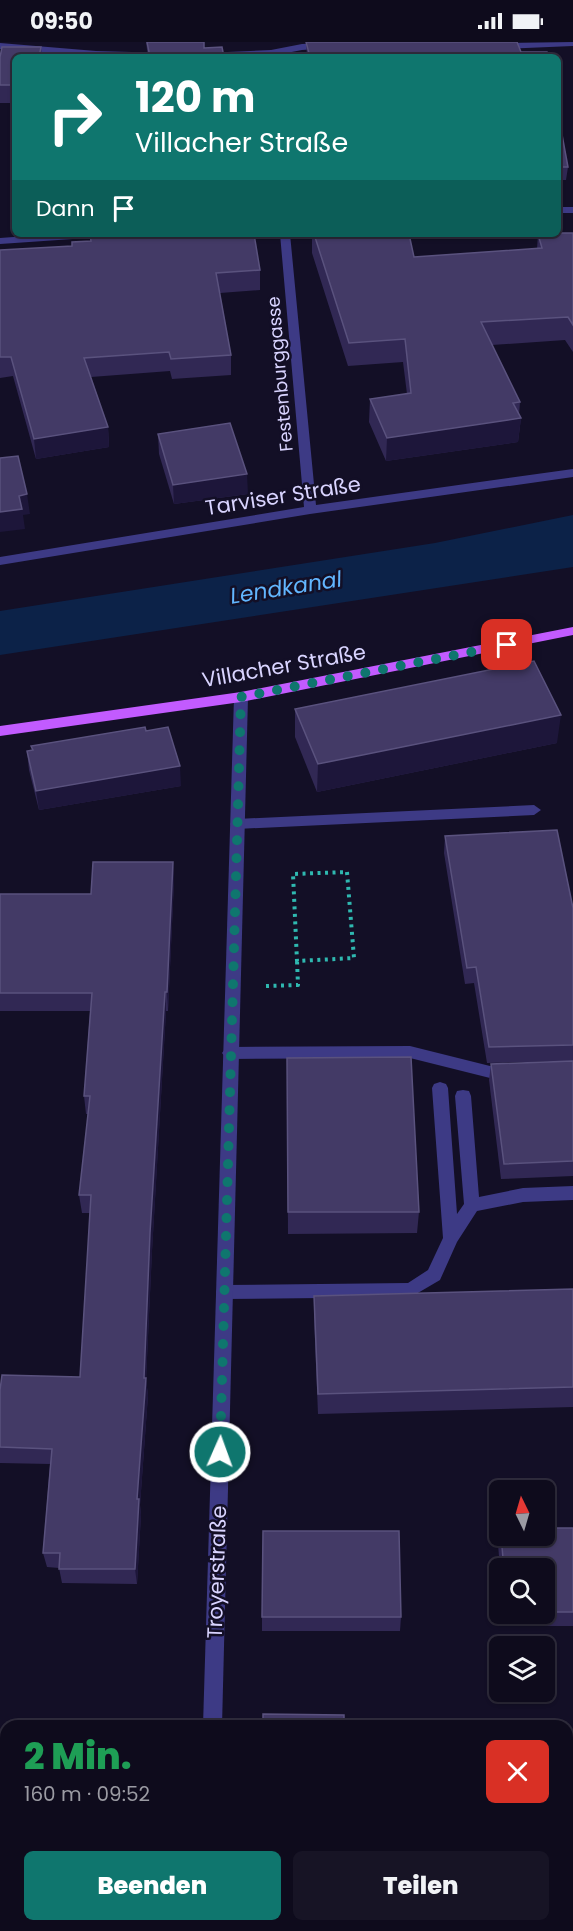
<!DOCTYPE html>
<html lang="de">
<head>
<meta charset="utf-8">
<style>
  body { margin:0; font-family:Poppins,sans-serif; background:#171425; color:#f1f3f6; height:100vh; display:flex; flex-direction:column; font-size:22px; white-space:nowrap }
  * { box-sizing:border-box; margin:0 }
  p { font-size:20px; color:#9b9ba3 }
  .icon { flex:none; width:33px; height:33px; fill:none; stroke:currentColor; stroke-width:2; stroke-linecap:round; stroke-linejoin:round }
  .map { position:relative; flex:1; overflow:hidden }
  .panel { position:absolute; left:0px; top:1678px; width:573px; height:212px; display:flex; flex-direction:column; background:#0e0b1c; border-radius:18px 18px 0 0; box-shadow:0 2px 4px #0004,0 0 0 2px #2e2b3b }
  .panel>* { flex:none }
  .guide { position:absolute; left:12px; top:12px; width:549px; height:183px; border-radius:9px; box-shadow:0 2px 4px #0004,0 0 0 2px #2e2b3b; background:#0f766e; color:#fff; overflow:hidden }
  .needle { width:39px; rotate:355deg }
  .fabs { position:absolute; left:489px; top:1438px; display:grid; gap:12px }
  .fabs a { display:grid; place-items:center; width:66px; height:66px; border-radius:9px; background:#0e0b1c; box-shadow:0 2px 4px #0004,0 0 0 2px #2e2b3b; font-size:30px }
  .pin { position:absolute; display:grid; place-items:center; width:51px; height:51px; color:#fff; margin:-26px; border-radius:12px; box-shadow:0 3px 9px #0006 }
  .me { position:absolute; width:66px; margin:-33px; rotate:2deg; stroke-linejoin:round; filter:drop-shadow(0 0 4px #0008) }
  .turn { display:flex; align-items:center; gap:21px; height:126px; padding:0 24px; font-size:27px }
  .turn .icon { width:78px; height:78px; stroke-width:2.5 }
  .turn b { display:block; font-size:42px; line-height:51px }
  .then { display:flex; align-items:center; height:57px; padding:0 24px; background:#0003; gap:12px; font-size:22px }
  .round { display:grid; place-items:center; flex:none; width:63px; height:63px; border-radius:9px; background:#171425 }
  .head { display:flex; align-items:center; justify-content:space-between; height:102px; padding:0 24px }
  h1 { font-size:36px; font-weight:800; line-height:45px; color:#1e9e55 }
  .cta { display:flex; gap:12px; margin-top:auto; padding:12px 24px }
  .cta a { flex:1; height:69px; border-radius:9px; background:#0f766e; color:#fff; font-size:24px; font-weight:800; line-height:69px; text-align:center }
  .cta a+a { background:#171425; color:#f1f3f6 }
  .status { display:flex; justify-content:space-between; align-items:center; height:42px; padding:0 30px; background:#0e0b1c; direction:ltr }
  .status svg { height:16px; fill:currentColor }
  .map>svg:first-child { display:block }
  .water { fill:#0c2248 }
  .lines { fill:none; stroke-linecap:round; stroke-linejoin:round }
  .path { stroke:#2fb8b0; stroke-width:4; stroke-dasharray:3 4.5; stroke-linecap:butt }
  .service { fill:#3d3a85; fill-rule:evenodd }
  .minor { fill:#3d3a85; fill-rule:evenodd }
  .primary { fill:#c25bff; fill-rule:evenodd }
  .wall { fill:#312854 }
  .shaded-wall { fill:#1d163a }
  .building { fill:#433a66; stroke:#5a527e; stroke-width:1.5 }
  .route { stroke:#0f766e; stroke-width:10; stroke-dasharray:0 18 }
  .labels { text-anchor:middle; stroke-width:5; stroke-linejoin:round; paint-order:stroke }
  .far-street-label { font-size:18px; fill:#d9d4ff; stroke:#130f26 }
  .street-label { font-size:21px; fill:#d9d4ff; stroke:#130f26 }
  .water-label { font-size:22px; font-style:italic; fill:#62b6ff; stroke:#130f26 }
</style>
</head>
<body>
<div class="status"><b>09:50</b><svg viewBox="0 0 49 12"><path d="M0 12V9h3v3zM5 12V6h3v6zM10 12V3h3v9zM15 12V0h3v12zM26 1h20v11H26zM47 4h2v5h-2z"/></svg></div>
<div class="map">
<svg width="573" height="1889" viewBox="0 0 573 1889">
  <rect width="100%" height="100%" fill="#130f26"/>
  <polygon class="water" points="573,473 573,525 0,613 0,569 435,501"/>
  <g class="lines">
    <g class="path">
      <polygon points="347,830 354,916 297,919 293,832"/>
      <polyline points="266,944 298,943 297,919"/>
    </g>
    <g class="service">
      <polygon points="534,763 541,768 534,773 237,787 230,782 237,777"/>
      <polygon points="410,1004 490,1024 515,1026 518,1030 515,1034 490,1036 410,1016 230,1017 225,1015 222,1011 225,1007 230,1005"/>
      <polygon points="440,1040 446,1042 448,1046 457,1172 464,1162 455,1054 457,1049 463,1048 469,1049 471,1054 479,1155 523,1146 573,1144 573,1158 523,1160 477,1169 457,1200 440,1238 411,1255 224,1257 218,1255 216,1250 218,1245 224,1243 408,1241 428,1228 443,1196 432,1046 434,1042"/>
    </g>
    <g class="minor">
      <polygon points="573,0 573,4 500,7 495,4 500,1"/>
      <polygon points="0,1 96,9 168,11 173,14 96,15 0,7"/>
      <polygon points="326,1 331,4 329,6 302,8 271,14 199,14 204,11 271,8 302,2"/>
      <rect x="558" y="165" width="15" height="6"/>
      <polygon points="55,192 107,192 102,195 0,202 0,196"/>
      <polygon points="280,192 290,192 316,463 573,427 573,435 310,472 0,523 0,515 304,465"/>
      <polygon points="241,650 248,655 222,1684 203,1684 234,655"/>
      <rect x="197" y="1884" width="20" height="5"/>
    </g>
    <polygon class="primary" points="573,585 573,593 241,660 0,694 0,684 241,650"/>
  </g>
  <g class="wall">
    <polygon points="146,0 204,0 204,6 224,15 148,15"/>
    <polygon points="306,0 517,0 521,10 548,15 307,15"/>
    <polygon points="41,5 42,15 15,15 15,61 0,61 0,15"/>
    <polygon points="558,71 568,125 566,138 558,138"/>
    <polygon points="573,191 573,310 565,298 492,303 520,360 519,373 521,376 518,400 386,419 369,380 370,357 407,352 403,320 348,324 312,211 312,192 409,192 414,215 537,207 538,192"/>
    <polygon points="90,192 260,228 260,248 220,251 231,313 231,333 172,337 170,329 91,335 108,385 109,405 36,417 13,334 0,336 0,208 72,204 90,199"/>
    <polygon points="158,392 248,452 174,462 159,412"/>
    <polygon points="295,667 557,701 317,750 295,695"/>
    <polygon points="146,689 181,744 39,768 29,728 27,709 32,708 31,704"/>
    <polygon points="445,794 573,866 573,1019 487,1021 474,941 465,942 444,811"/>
    <polygon points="173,820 174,839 168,969 166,969 152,1209 146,1338 148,1353 140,1463 141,1473 137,1542 62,1541 59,1526 47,1525 43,1511 50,1422 0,1421 0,1348 80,1335 90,1171 82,1171 79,1153 88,1072 86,1072 84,1054 90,969 0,969 0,852 91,852"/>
    <polygon points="287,1016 419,1170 417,1191 288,1192"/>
    <polygon points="573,1019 573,1134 501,1137 489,1038 491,1022"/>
    <polygon points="573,1247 573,1365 318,1372 314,1275 314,1254"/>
    <polygon points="573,1486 573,1584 504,1584 503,1572 544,1572 544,1527 500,1527 498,1502 500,1493 544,1494"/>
    <polygon points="262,1575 401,1575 400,1589 262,1589"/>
    <polygon points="529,1884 567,1884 573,1889 529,1889"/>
  </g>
  <g class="shaded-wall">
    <polygon points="521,376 518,400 386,419 387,396"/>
    <polygon points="108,385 109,405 36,417 34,397"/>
    <polygon points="247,432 248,452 174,462 173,443"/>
    <polygon points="27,452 30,472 23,473 25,487 0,490 0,470 19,454"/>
    <polygon points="561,673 557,701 317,750 318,722"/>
    <polygon points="180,724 181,744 39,768 36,749"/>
    <polygon points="173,820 174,839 168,969 167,950"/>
    <polygon points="165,950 166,969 152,1209 146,1338 148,1353 140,1463 141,1473 137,1542 135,1527 137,1457 144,1336 150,1191"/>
  </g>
  <g class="building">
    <polygon points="147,0 204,0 204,6 222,5 224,15 150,15"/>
    <polygon points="306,0 517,0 521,10 547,10 548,15 310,15"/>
    <polygon points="2,5 41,5 39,15 15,15 15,43 0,43 0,15"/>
    <polygon points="558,71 568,125 558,125"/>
    <polygon points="558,191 573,191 573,283 568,275 481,280 520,360 513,361 521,376 387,396 370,357 411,351 405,297 349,301 314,192 409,192 414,215 542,206 538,192"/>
    <polygon points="90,192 254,192 260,228 216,231 231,313 171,317 169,310 84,316 108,385 34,397 11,315 0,315 0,208 72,204 72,200 91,199"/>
    <polygon points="230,381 247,432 173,443 158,392"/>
    <polygon points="18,414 27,452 19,454 22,467 0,470 0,416"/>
    <polygon points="534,619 561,673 318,722 295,667"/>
    <polygon points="145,685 146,689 168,685 180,724 36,749 27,709 33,708 31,704"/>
    <polygon points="557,788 573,866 573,1003 489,1005 476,925 467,926 445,794"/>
    <polygon points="93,820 173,820 167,950 165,950 150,1191 144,1336 146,1336 137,1457 139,1457 135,1527 59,1527 60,1511 43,1511 52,1407 0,1405 0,1348 2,1333 80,1335 91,1153 79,1153 90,1054 84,1054 92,951 0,951 0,852 91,852"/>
    <polygon points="411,1015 419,1170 288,1170 287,1016"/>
    <polygon points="573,1019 573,1119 504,1122 491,1022"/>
    <polygon points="573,1247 573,1345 318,1352 314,1254"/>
    <polygon points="544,1486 573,1486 573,1570 544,1570 544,1527 504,1527 501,1494 544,1494"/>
    <polygon points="263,1489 399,1489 401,1575 262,1575"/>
    <polygon points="263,1672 344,1673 344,1684 263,1684"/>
    <polygon points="567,1816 573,1816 573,1889 534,1889 533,1884 567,1884"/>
  </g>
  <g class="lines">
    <polyline class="route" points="220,1410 241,655 507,603"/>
  </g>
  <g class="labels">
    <g class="far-street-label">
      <text transform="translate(280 332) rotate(-95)" y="6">Festenburggasse</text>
    </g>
    <g class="street-label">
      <text transform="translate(283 454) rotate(-9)" y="7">Tarviser Straße</text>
      <text transform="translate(284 624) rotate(-10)" y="7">Villacher Straße</text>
      <text transform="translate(217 1530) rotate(-88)" y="7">Troyerstraße</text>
    </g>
    <g class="water-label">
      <text transform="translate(286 545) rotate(-9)" y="8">Lendkanal</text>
    </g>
  </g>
</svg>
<div class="fabs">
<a><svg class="needle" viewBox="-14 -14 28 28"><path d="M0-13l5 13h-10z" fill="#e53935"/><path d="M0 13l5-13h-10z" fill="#9b9ba3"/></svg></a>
<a><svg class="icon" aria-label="search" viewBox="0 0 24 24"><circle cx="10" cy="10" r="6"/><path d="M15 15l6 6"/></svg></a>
<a><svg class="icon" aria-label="layers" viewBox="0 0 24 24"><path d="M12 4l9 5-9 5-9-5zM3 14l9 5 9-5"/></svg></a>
</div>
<div class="pin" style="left:507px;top:603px;background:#d93025"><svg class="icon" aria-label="arrive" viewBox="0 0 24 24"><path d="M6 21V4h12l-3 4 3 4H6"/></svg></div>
<svg class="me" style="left:220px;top:1410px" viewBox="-20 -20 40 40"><circle r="17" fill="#0f766e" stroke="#fff" stroke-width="3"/><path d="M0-11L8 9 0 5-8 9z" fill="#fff"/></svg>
<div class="guide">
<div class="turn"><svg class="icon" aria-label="right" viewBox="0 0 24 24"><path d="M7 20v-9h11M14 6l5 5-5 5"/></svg><div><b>120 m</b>Villacher Straße</div></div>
<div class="then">Dann<svg class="icon" aria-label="arrive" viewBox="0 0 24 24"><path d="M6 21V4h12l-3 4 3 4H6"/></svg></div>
</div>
<section class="panel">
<div class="head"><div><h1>2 Min.</h1><p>160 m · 09:52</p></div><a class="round" style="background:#d93025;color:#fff"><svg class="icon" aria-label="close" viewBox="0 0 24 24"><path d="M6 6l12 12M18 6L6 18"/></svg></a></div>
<div class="cta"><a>Beenden</a><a>Teilen</a></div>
</section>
</div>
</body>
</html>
